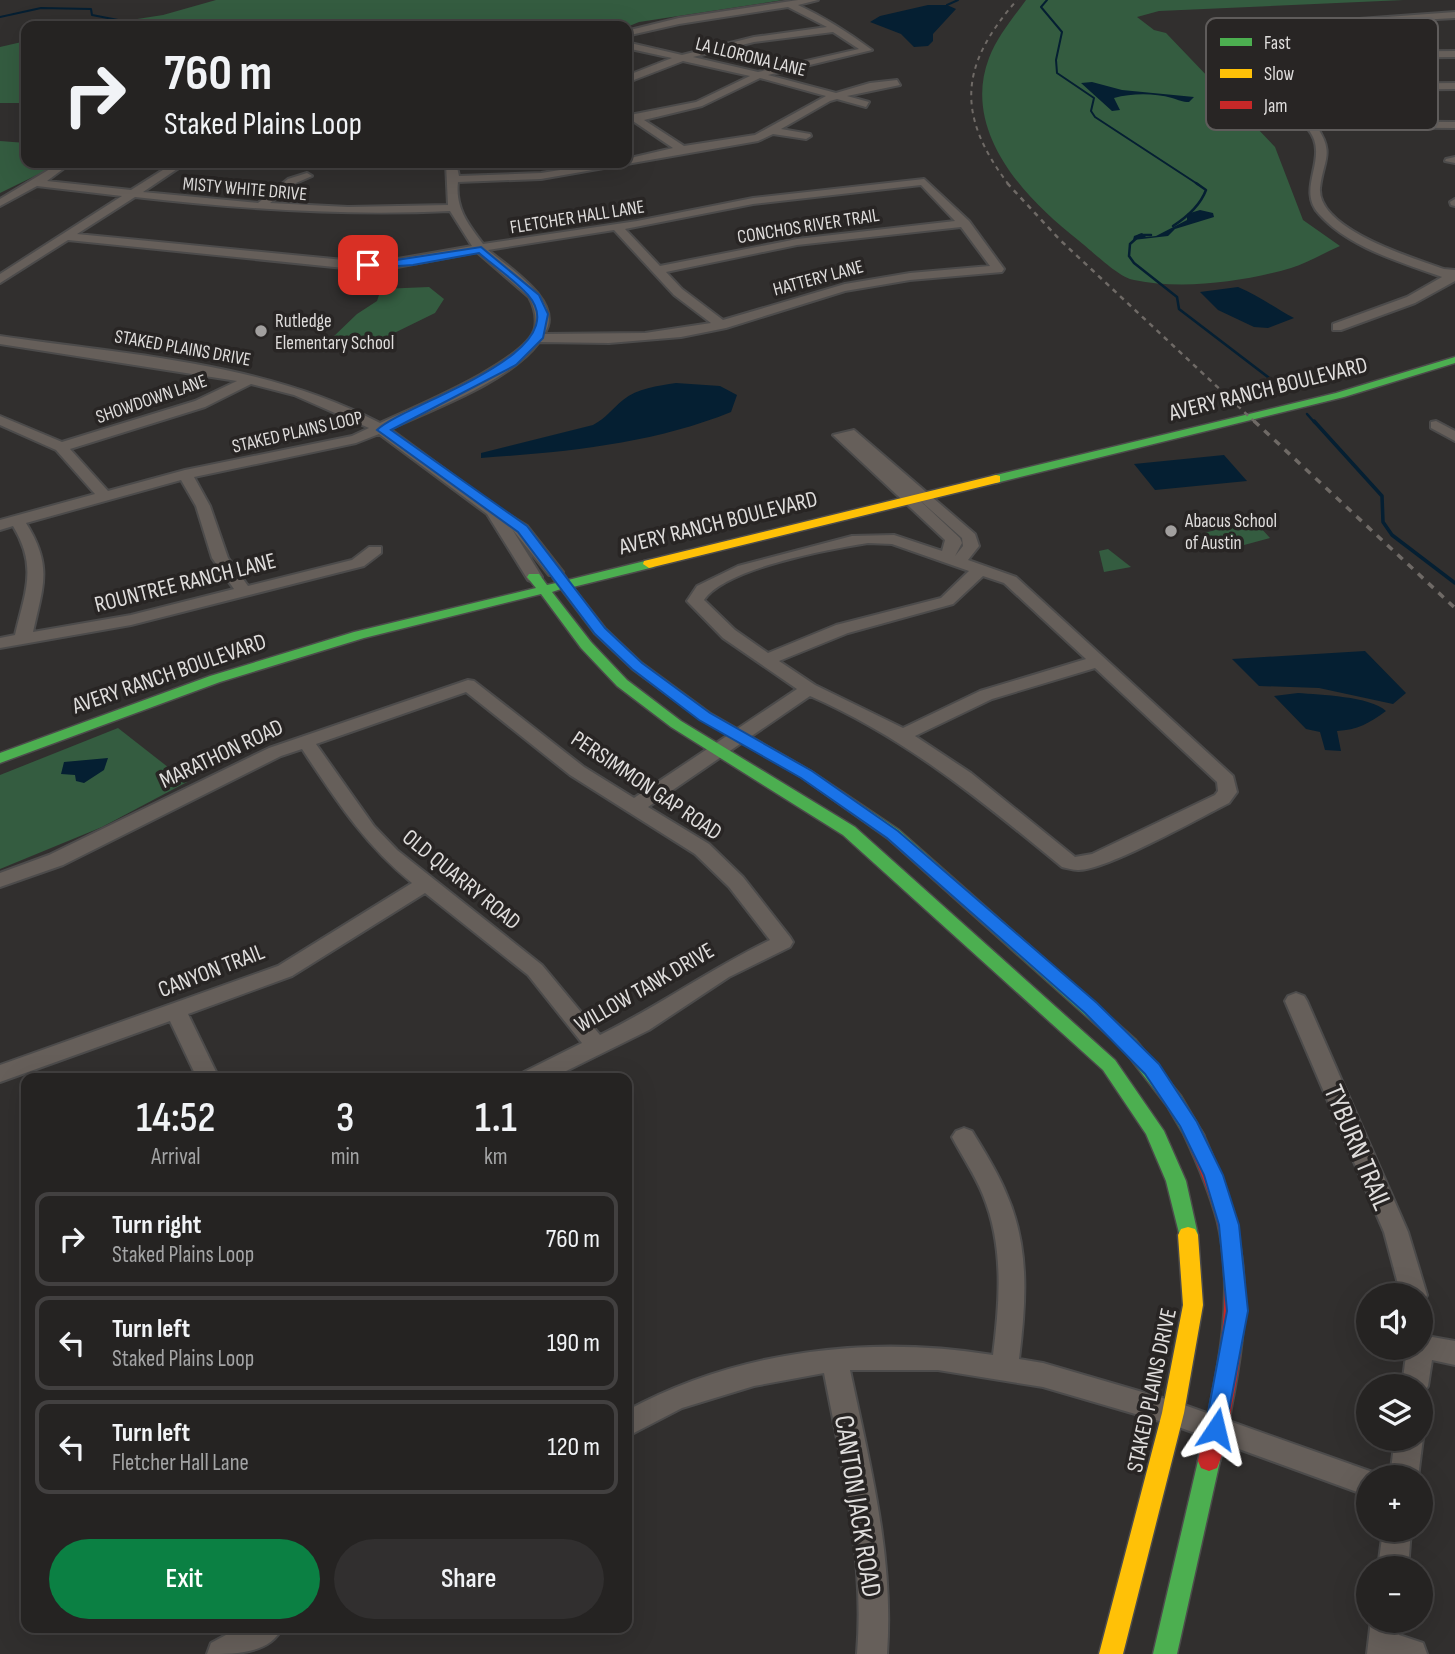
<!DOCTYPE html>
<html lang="en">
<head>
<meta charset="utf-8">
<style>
  body { margin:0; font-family:"Sofia Sans Condensed",sans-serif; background:#312f2f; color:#f1f3f6; height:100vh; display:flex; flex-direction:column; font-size:26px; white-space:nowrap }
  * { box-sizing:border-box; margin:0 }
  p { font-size:23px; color:#a3a4a5 }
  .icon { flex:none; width:38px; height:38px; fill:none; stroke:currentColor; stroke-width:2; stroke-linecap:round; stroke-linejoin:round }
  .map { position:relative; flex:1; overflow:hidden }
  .details { position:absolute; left:21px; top:1073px; width:611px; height:560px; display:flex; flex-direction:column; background:#252322; border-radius:14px; box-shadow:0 7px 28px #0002,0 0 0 2px #424040 }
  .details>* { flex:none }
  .hud { position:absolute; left:21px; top:21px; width:611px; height:147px; border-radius:14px; box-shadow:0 7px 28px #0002,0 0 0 2px #424040; background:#252322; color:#f1f3f6; overflow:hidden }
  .controls { position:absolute; left:1356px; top:1283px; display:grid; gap:14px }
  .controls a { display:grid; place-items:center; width:77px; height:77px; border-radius:50%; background:#252322; box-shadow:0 7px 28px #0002,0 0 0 2px #424040; font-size:35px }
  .pin { position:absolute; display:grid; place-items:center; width:60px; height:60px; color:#fff; margin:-30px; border-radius:14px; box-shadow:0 4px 10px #0006 }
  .me { position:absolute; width:77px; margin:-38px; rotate:10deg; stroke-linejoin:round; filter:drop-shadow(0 0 5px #0008) }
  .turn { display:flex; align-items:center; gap:24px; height:147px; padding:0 28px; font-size:32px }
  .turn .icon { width:91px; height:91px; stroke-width:2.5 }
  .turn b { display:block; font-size:49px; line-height:60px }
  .eta { display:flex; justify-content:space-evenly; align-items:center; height:119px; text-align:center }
  .eta b { font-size:42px; font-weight:600; line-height:49px }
  .primary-button { display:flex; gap:14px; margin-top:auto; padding:14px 28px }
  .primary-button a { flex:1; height:80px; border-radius:42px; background:#0b8043; color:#fff; font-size:28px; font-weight:600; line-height:80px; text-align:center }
  .primary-button a+a { background:#312f2f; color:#f1f3f6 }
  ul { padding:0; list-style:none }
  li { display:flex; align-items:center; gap:21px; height:94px; margin:0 14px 10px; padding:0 14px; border:4px solid #424040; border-radius:14px }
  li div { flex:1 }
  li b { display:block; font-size:26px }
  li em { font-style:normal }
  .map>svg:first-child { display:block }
  .green { fill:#345c40 }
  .water { fill:#051f32 }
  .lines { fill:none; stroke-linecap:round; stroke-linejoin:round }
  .stream-far2 { stroke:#051f32; stroke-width:2 }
  .stream-far1 { stroke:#051f32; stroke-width:2.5 }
  .stream { stroke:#051f32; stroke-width:3.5 }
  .street-casing { stroke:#4c4b4b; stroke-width:4 }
  .fast-casing { stroke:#4c4b4b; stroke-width:3 }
  .slow-casing { stroke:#4c4b4b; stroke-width:3 }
  .jam-casing { stroke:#4c4b4b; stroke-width:3 }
  .street { fill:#665f5a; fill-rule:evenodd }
  .fast { fill:#4caf50; fill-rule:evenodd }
  .slow { fill:#ffc107; fill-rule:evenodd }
  .jam { fill:#c62828; fill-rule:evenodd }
  .rail-far2 { stroke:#6f6a66; stroke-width:2; stroke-dasharray:4.5 4.5; stroke-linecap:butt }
  .rail-far1 { stroke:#6f6a66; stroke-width:2.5; stroke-dasharray:5 5; stroke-linecap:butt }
  .rail { stroke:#6f6a66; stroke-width:3.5; stroke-dasharray:7 7; stroke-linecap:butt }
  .route { fill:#1a73e8; stroke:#114b97; stroke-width:2 }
  .poi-dot { fill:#a2a09f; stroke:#282524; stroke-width:2.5 }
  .labels { text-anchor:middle; stroke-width:7; stroke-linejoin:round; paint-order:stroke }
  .far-street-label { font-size:19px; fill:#dfdddc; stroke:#282524 }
  .far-poi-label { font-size:19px; fill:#dfdddc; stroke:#282524; text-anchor:start }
  .street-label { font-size:23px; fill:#dfdddc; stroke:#282524 }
  .near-street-label { font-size:28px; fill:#dfdddc; stroke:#282524 }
  .key { fill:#282524; stroke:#5f5c5b; stroke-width:2 }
  .key-label { font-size:19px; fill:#dfdddc }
</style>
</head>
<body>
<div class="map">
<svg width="1455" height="1654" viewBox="0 0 1455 1654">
  <rect width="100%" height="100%" fill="#312f2e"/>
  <g class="green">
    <polygon points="216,0 783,0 639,22 627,27 92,26 163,15"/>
    <path d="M1026 0H1404L1159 11 1137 17 1154 30 1166 33 1275 147 1303 220 1340 246C1324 253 1307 263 1291 268 1244 282 1182 290 1134 280 1119 278 1091 250 1078 240 1025 199 961 131 989 58 997 37 1013 18 1026 0Z"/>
    <polygon points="26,41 26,103 0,103 0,47"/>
    <polygon points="0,141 26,143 26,163 50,163 45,171 0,193"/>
    <polygon points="429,287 444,299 435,313 386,337 361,345 331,339 357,314 377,301 381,289"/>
    <polygon points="1250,516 1270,538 1222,551 1201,534 1215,530 1207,524"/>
    <polygon points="1108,549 1131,567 1104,572 1099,551"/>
    <polygon points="118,728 187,782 102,827 0,869 0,775"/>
  </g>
  <g class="water">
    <polygon points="928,5 947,5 956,9 933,34 933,41 928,46 914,47 901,34 870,22 880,16"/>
    <path d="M1092 82 1122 90 1194 97 1189 102C1182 102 1179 100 1172 98 1154 93 1132 93 1114 98L1120 110 1112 111 1081 83Z"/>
    <polygon points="1200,210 1213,213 1214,217 1175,229 1168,236 1133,240 1134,236 1142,233 1146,237 1156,236 1187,220 1187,214"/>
    <path d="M1238 287C1258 295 1275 308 1294 318L1268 328 1254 327 1218 310 1200 292Z"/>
    <path d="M676 383 720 386 737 395 731 412C652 444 566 452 481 458V453L593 425C606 418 612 409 623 400 637 388 658 386 676 383Z"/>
    <polygon points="1224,455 1247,481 1155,490 1134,464"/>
    <polygon points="1365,651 1406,693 1393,704 1319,688 1259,686 1232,659"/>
    <path d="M1298 693C1320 695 1370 696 1386 711 1370 723 1357 730 1337 731L1341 751 1325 750 1320 732 1306 729 1274 696Z"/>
    <polygon points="108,758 104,770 84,783 76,781 75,775 61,774 64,762"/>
  </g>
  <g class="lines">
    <g class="stream-far2">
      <polyline points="1047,0 1041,7 1062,32 1056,60 1057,73 1094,98 1091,111 1095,117 1199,185"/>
      <polyline points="947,5 958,0"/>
      <polyline points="0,17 41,8 91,9 92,15 118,20"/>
    </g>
    <g class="stream-far1">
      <path d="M1173 226C1187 217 1200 206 1206 190L1196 183"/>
      <polyline points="1151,235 1140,235 1130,244 1129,256 1134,263 1177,297 1179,309 1277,384"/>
      <polyline points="1307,414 1315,423"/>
    </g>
    <polyline class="stream" points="1314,421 1382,496 1383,522 1392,535 1455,583"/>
    <g class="street-casing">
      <g id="street">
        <path d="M798 0H818L798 5C824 17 849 33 872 50L768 75 836 93 870 83 897 80 900 85 847 96 869 102 866 107 837 99 830 101 781 129 810 134 811 136 806 139 773 134 758 141 541 179 458 182C455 208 468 224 483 244L637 221 753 198 924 179 969 221 1004 269 1002 272 910 280 845 291 726 328 681 337 609 343 539 342C509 382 435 408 390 429L499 509 527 526 563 572 561 575H549L512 529 542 577 534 582 528 580 487 514 379 434 356 443 194 477 210 506 228 558 248 586 352 560 369 547H381V553L364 566 131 625 0 648V638L15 635C25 592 38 567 13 526L0 530V520L95 494 56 450 0 425V416L62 442 195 401 237 381 0 344V336C128 355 264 362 380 423 412 408 527 361 535 328 537 317 534 306 529 297L477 252 392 268H344L68 240 0 283V274L122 196 37 186 0 206V199L60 163H71L47 181 131 190 174 163H186L143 192 258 203 288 179 307 173 312 176 296 183 270 203 348 207 448 205 446 163H456L459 176 541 173 605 163H626V159L673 148 630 119V115L696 102 750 76 683 61 626 83V76L672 58 626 48V42L682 55 754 37 827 27 788 7 679 24 626 36V31L679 18ZM833 32 859 49 758 72 693 57 754 42ZM760 78 826 96 755 135 684 146 644 120 702 106ZM921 185 955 221 797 239 660 266 625 229 753 204ZM135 197C240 209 344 216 450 211L472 246 392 260H344L77 234ZM961 227 990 266 910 273 845 284 723 320 682 289 666 272 797 245ZM614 230 674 295 711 323 645 333 544 334C566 303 508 267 488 250ZM251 384 294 395 369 428 352 436 185 470 108 491 70 449 205 407ZM181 480 196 506 212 558 234 589 131 615 33 632C43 586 53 566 26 523Z"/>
        <polygon points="1455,12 1455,18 1309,26 1305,23"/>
        <path d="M1218 34H1224L1242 53 1455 51V57L1247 59 1275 85 1455 83V89L1281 91 1312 121 1455 122V128L1317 127C1335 154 1323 160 1320 188 1317 229 1413 258 1444 269L1455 270V281L1415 303 1341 330H1333V324L1407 297 1442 277C1401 262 1349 248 1319 214 1295 188 1331 157 1308 129 1293 111 1220 51 1218 34Z"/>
        <polygon points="1455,157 1455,163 1445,161 1446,159"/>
        <polygon points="1455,199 1455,206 1451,205 1450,202"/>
        <polygon points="1436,421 1455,431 1455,441 1431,428 1431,422"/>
        <path d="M854 430 975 534 979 546 968 560 1016 577 1233 776 1237 792 1229 803C1199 818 1105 871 1078 870 1073 870 1067 868 1062 867 982 801 906 738 810 696L648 807 709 844 743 877 790 937 793 942 790 947 729 977 649 1030 552 1078H521L524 1072 582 1043 528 975 425 893 292 976 188 1014 219 1078H197L170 1021 0 1082V1065L278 966 412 883C364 844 336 800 302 749L281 756 63 865 0 887V873L49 855 269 748 468 680 474 681 584 767 634 798 797 689 723 638 687 601 697 586 738 566 852 536 894 535 942 551 945 540 833 435ZM913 494 962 538 963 546 955 556 962 543 960 538ZM868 543 892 544 969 571 941 598 836 625 768 653 735 630 704 600C725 568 830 549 868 543ZM983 576 1004 583 1086 659 980 691 903 728 815 685 779 661 848 633 953 604ZM1095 668 1217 782 1218 791 1215 795 1092 854 1075 857 971 773 915 736 992 699ZM466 692 570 775 695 854 729 887 770 940C710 969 659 1006 600 1035L542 965 397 850 374 826 316 744Z"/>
        <polygon points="1296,993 1304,996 1307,1001 1408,1232 1427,1295 1423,1303 1421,1295 1401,1295 1384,1232 1285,1001 1288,996"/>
        <path d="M964 1128 972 1131C984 1151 997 1171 1006 1193 1030 1246 1026 1303 1019 1359L1043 1363 1173 1401 1378 1474 1379 1477H1368V1496L1173 1425 1043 1387 938 1370H850C870 1465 894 1557 887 1654H857C865 1557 842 1467 824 1373L754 1386 682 1408 626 1437V1411C738 1350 869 1335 993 1355 1000 1301 1004 1246 983 1195 975 1175 962 1156 952 1137L956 1131Z"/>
        <polygon points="1421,1335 1455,1341 1455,1365 1432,1360 1428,1386 1421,1396 1421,1386 1402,1386 1407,1348 1421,1348"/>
        <polygon points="1421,1434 1423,1438 1418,1477 1390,1477 1395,1438 1421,1438"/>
        <polygon points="1383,1530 1411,1530 1408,1568 1378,1568"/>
        <polygon points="1371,1620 1401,1620 1399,1635 1423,1643 1427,1654 1367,1654"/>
        <path d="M239 1628H282C270 1654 234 1654 207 1654L211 1643Z"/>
      </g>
    </g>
    <g class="fast-casing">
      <g id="fast">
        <polygon points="1455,357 1455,363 1344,397 996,483 990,479 992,476 1336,393"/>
        <polygon points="649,560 654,561 654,567 573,587 605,628 642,663 710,713 811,771 899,830 1135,1039 1181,1096 1204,1135 1201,1140 1194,1142 1187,1140 1167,1106 1123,1049 887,838 801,777 700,719 632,669 595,634 561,589 552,592 591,642 627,680 681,721 855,827 1115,1060 1164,1131 1186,1181 1198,1235 1195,1241 1188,1243 1181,1241 1166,1181 1146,1134 1103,1070 843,835 671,727 617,686 581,648 541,594 364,638 220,682 0,763 0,753 210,676 354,632 536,588 527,577 529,574 539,574 547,585 556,583 549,572 555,568 560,569 568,580"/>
        <polygon points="1209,1451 1217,1454 1220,1461 1177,1654 1153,1654 1198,1461 1201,1454"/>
      </g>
    </g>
    <g class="slow-casing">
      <g id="slow">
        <polygon points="996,475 1000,476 1000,482 649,568 643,564 644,561"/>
        <polygon points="1188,1227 1195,1229 1198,1235 1203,1305 1184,1413 1123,1654 1099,1654 1162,1413 1183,1305 1178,1235 1181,1229"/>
      </g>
    </g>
    <g class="jam-casing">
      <path id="jam" d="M1194 1128 1201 1130 1204 1135C1247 1233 1254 1289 1234 1395 1229 1419 1227 1446 1217 1468L1209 1471 1201 1468 1198 1461C1215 1382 1236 1301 1217 1221 1209 1191 1197 1163 1184 1135L1187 1130Z"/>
    </g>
    <use href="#street" class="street"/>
    <use href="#fast" class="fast"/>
    <use href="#slow" class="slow"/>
    <use href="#jam" class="jam"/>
    <path class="rail-far2" d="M1009 185C955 114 960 65 1017 0"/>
    <polyline class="rail-far1" points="1007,183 1060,240 1256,423"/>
    <polyline class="rail" points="1254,421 1455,608"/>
  </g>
  <path class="route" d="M481 247 539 295 548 314 543 338 516 365 391 430 527 526 605 628 642 663 710 713 812 771 898 831 1097 1003 1159 1064 1197 1122 1223 1175 1239 1225 1248 1311 1224 1437 1216 1440 1208 1437 1205 1429 1227 1311 1219 1225 1204 1175 1180 1126 1145 1074 1085 1013 887 838 801 778 699 720 632 669 595 634 518 532 377 430C405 403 579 354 528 295 515 280 495 267 479 253L413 265 368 268 364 265Z"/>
  <g class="poi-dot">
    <circle cx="261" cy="331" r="7"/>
    <circle cx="1171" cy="531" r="7"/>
  </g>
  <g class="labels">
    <g class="far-street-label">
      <text transform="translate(751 56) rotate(14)" y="7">LA LLORONA LANE</text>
      <text transform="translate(245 188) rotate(5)" y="7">MISTY WHITE DRIVE</text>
      <text transform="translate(577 216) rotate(-9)" y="7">FLETCHER HALL LANE</text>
      <text transform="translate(808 225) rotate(-9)" y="7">CONCHOS RIVER TRAIL</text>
      <text transform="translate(818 277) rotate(-15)" y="7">HATTERY LANE</text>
      <text transform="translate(183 347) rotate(10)" y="7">STAKED PLAINS DRIVE</text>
      <text transform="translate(151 398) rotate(-19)" y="7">SHOWDOWN LANE</text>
      <text transform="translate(297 431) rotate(-13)" y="7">STAKED PLAINS LOOP</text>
    </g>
    <g class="far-poi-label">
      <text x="275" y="327">Rutledge<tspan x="275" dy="22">Elementary School</tspan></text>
      <text x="1185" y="527">Abacus School<tspan x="1185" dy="22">of Austin</tspan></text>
    </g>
    <g class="street-label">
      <text transform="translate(1268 388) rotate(-14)" y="8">AVERY RANCH BOULEVARD</text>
      <text transform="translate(718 522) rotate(-14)" y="8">AVERY RANCH BOULEVARD</text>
      <text transform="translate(185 582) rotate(-14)" y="8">ROUNTREE RANCH LANE</text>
      <text transform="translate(169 673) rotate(-19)" y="8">AVERY RANCH BOULEVARD</text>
      <text transform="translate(221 753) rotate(-25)" y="8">MARATHON ROAD</text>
      <text transform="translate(647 785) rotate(34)" y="8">PERSIMMON GAP ROAD</text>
      <text transform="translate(462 879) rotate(39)" y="8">OLD QUARRY ROAD</text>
      <text transform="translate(211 970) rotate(-21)" y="8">CANYON TRAIL</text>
      <text transform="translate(644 987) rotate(-30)" y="8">WILLOW TANK DRIVE</text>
      <text transform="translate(1151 1390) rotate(-78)" y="8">STAKED PLAINS DRIVE</text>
    </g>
    <g class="near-street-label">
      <text transform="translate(1359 1147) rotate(67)" y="10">TYBURN TRAIL</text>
      <text transform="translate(859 1506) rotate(81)" y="10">CANTON JACK ROAD</text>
    </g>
  </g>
  <rect x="1206" y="18" width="232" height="112" rx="10" class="key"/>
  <rect x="1220" y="38" width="32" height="8" fill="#4caf50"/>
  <rect x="1220" y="69" width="32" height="9" fill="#ffc107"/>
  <rect x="1220" y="101" width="32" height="8" fill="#c62828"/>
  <g class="key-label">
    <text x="1264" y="49">Fast</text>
    <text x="1264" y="80">Slow</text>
    <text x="1264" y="112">Jam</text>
  </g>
</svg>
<div class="controls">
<a><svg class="icon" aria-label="sound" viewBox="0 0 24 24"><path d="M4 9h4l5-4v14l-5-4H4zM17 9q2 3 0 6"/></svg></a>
<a><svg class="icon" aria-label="layers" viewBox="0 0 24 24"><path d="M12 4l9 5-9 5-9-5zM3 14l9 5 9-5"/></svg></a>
<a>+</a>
<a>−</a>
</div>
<div class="pin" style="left:368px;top:265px;background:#d93025"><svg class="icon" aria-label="arrive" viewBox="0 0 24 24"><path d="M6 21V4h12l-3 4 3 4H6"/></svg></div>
<svg class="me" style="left:1216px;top:1429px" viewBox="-20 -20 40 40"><path d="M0-17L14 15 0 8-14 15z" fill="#1a73e8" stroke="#fff" stroke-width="4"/></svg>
<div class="hud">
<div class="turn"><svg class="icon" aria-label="right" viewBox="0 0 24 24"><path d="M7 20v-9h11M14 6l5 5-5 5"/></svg><div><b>760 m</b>Staked Plains Loop</div></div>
</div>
<section class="details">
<div class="eta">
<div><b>14:52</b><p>Arrival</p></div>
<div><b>3</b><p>min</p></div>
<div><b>1.1</b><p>km</p></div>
</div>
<ul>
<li><svg class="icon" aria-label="right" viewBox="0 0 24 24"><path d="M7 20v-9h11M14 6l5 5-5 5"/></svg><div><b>Turn right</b><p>Staked Plains Loop</p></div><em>760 m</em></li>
<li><svg class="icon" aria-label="left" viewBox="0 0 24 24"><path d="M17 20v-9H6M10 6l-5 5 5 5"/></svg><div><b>Turn left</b><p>Staked Plains Loop</p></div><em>190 m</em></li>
<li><svg class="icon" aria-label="left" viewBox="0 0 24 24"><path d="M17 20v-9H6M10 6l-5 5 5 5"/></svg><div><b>Turn left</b><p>Fletcher Hall Lane</p></div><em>120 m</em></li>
</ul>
<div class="primary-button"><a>Exit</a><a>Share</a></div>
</section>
</div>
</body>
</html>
